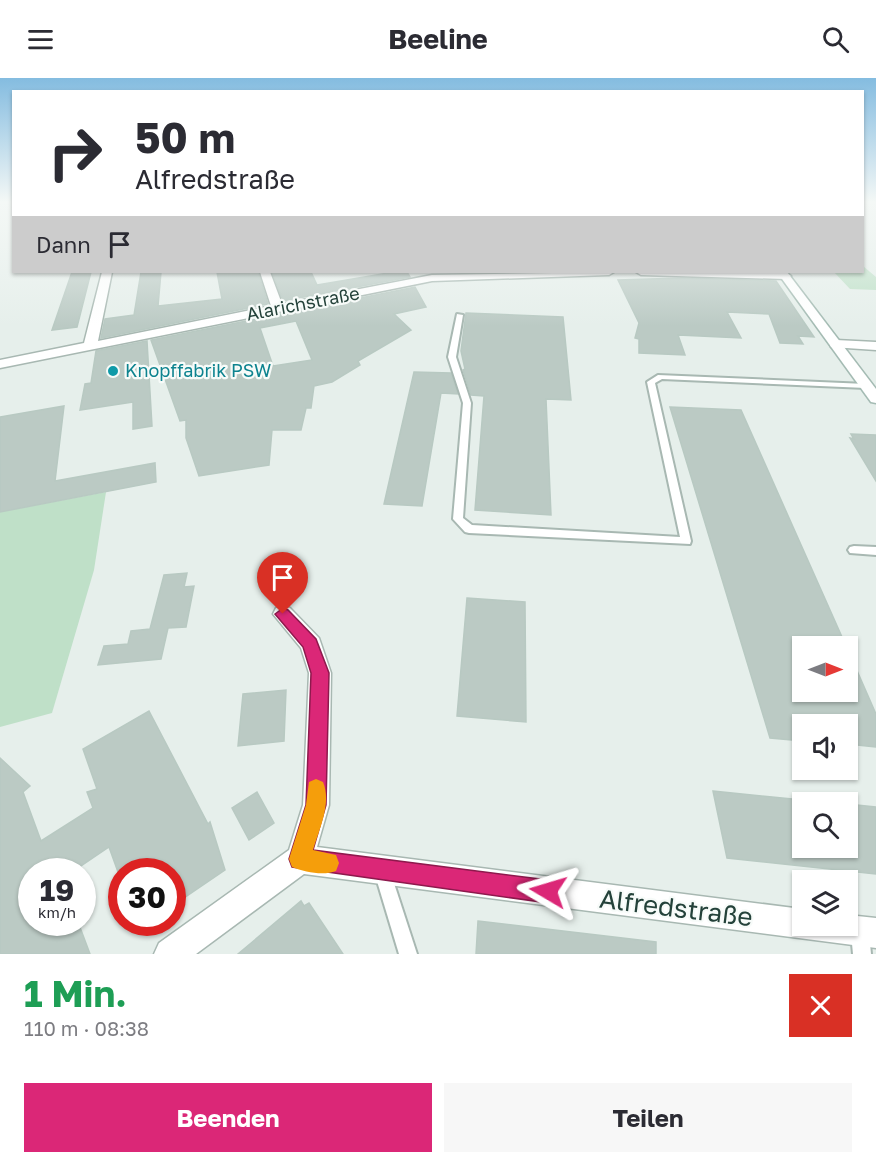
<!DOCTYPE html>
<html lang="de">
<head>
<meta charset="utf-8">
<style>
  body { margin:0; font-family:"Golos Text",sans-serif; background:#f7f7f7; color:#2b2b33; height:100vh; display:flex; flex-direction:column; font-size:22px; white-space:nowrap }
  * { box-sizing:border-box; margin:0 }
  p { font-size:20px; color:#7c7c81 }
  .icon { flex:none; width:33px; height:33px; fill:none; stroke:currentColor; stroke-width:2; stroke-linecap:round; stroke-linejoin:round }
  .map { position:relative; height:876px; overflow:hidden }
  .side { display:flex; flex-direction:column; background:#fff; flex:1 }
  .side>* { flex:none }
  .top-card { position:absolute; left:12px; top:12px; width:852px; height:183px; border-radius:0px; box-shadow:0 2px 4px #0004; background:#fff; color:#2b2b33; overflow:hidden }
  .needle { width:39px; rotate:90deg }
  .controls { position:absolute; left:792px; top:558px; display:grid; gap:12px }
  .controls a { display:grid; place-items:center; width:66px; height:66px; border-radius:0px; background:#fff; box-shadow:0 2px 4px #0004; font-size:30px }
  .speed { position:absolute; left:18px; top:780px; display:flex; gap:12px; font-size:30px; font-weight:700; text-align:center }
  .speed>* { display:grid; place-content:center; width:78px; height:78px; border-radius:50%; background:#fff; box-shadow:0 2px 4px #0004; line-height:1 }
  .speed small { font-size:15px; font-weight:400 }
  .speed .limit { border:9px solid #d22; background:#fff; color:#111 }
  .pin { position:absolute; display:grid; place-items:center; width:51px; height:51px; color:#fff; margin:-62px -26px; border-radius:50% 50% 50% 0; rotate:-45deg; box-shadow:0 0 6px #0007 }
  .pin .icon { rotate:45deg }
  .me { position:absolute; width:66px; margin:-33px; rotate:277deg; stroke-linejoin:round; filter:drop-shadow(0 0 4px #0008) }
  .turn { display:flex; align-items:center; gap:21px; height:126px; padding:0 24px; font-size:27px }
  .turn .icon { width:78px; height:78px; stroke-width:2.5 }
  .turn b { display:block; font-size:42px; line-height:51px }
  .then { display:flex; align-items:center; height:57px; padding:0 24px; background:#0003; gap:12px; font-size:22px }
  .round { display:grid; place-items:center; flex:none; width:63px; height:63px; border-radius:0px; background:#f7f7f7 }
  .head { display:flex; align-items:center; justify-content:space-between; height:102px; padding:0 24px }
  h1 { font-size:36px; font-weight:700; line-height:45px; color:#1e9e55 }
  .primary-button { display:flex; gap:12px; margin-top:auto; padding:12px 24px }
  .primary-button a { flex:1; height:69px; border-radius:0px; background:#db2777; color:#fff; font-size:24px; font-weight:700; line-height:69px; text-align:center }
  .primary-button a+a { background:#f7f7f7; color:#2b2b33 }
  header { display:flex; justify-content:space-between; align-items:center; height:78px; padding:0 24px; background:#fff; font-size:27px; font-weight:700 }
  .map>svg:first-child { display:block }
  .green { fill:#bfe0c8 }
  .building { fill:#bbcac4; stroke:#b8c9c2; stroke-width:1.5; fill-rule:evenodd }
  .lines { fill:none; stroke-linecap:round; stroke-linejoin:round }
  .lane-casing { stroke:#a8b8b2; stroke-width:4 }
  .street-casing { stroke:#a8b8b2; stroke-width:3 }
  .secondary-casing { stroke:#a4bbb3; stroke-width:3 }
  .lane { fill:#fff; fill-rule:evenodd }
  .street { fill:#fff; fill-rule:evenodd }
  .secondary { fill:#fff; fill-rule:evenodd }
  .route { fill:#db2777; stroke:#8e194d; stroke-width:1.5 }
  .slow { fill:#f59e0b }
  .culture-dot { fill:#0f9aa8; stroke:#f7fbf9; stroke-width:2 }
  .labels { text-anchor:middle; stroke-width:4.5; stroke-linejoin:round; paint-order:stroke }
  .far-street-label { font-size:18px; fill:#24423a; stroke:#f7fbf9 }
  .far-culture-label { font-size:18px; fill:#0d838f; stroke:#f7fbf9; text-anchor:start }
  .near-street-label { font-size:26px; fill:#24423a; stroke:#f7fbf9 }
</style>
</head>
<body>
<header><svg class="icon" aria-label="menu" viewBox="0 0 24 24"><path d="M4 6h16M4 12h16M4 18h16"/></svg>Beeline<svg class="icon" aria-label="search" viewBox="0 0 24 24"><circle cx="10" cy="10" r="6"/><path d="M15 15l6 6"/></svg></header>
<div class="map">
<svg width="876" height="876" viewBox="0 0 876 876">
  <rect width="100%" height="100%" fill="#e6efeb"/>
  <g class="green">
    <polygon points="863,188 876,199 876,212 850,211 834,194 862,194"/>
    <polygon points="106,414 94,492 52,635 0,649 0,434"/>
  </g>
  <g class="building">
    <polygon points="72,194 91,194 77,249 52,252"/>
    <polygon points="141,194 161,194 158,228 222,221 217,194 258,194 268,226 101,260 105,241 134,237"/>
    <polygon points="272,194 311,194 317,207 394,194 407,194 410,199 283,223"/>
    <polygon points="682,200 776,203 814,259 798,258 803,266 780,265 769,236 727,234 741,260 678,257 685,277 639,275 639,261 635,260 639,245 618,202"/>
    <path d="M415 209 426 229 394 236 411 252 358 283 360 287 332 304 314 308 311 330H306L301 352H272L269 387 199 398 186 360V342L180 343 151 262ZM296 243 312 282 273 288 260 250Z"/>
    <polygon points="466,235 563,239 571,322 546,321 551,437 475,432 484,318 471,317 463,292 465,291 461,273"/>
    <polygon points="147,263 152,348 133,351 133,324 80,332 85,306 91,305 96,273"/>
    <polygon points="414,294 451,295 458,316 441,315 422,428 384,426"/>
    <polygon points="64,328 55,403 155,385 156,404 0,434 0,339"/>
    <polygon points="670,329 741,332 846,568 802,568 802,614 848,614 848,572 876,636 876,669 848,666 848,646 802,646 802,663 770,660"/>
    <polygon points="851,356 876,357 876,403 850,360 854,361"/>
    <polygon points="187,495 184,509 194,508 186,549 168,550 161,581 98,587 104,568 128,566 131,553 150,551 164,497"/>
    <polygon points="467,520 525,524 526,644 457,638"/>
    <polygon points="286,612 284,663 238,668 243,616"/>
    <polygon points="149,633 208,746 210,744 225,792 172,828 172,794 118,794 109,769 72,794 32,794 32,844 78,844 90,876 0,876 0,680 30,708 23,714 41,763 93,730 87,714 97,711 83,671"/>
    <polygon points="713,713 802,722 802,770 848,770 848,726 876,729 876,796 727,780"/>
    <polygon points="257,714 274,745 249,762 232,730"/>
    <polygon points="301,823 304,828 309,825 343,876 238,876"/>
    <polygon points="478,843 656,864 656,876 476,876"/>
  </g>
  <g class="lines">
    <g class="lane-casing">
      <g id="lane">
        <polygon points="457,236 463,237 456,279 471,325 463,440 472,447 680,459 647,304 658,297 866,306 870,308 866,310 662,301 655,305 691,463 690,466 469,455 465,454 453,441 463,325 448,279"/>
        <polygon points="854,468 876,469 876,477 850,475 848,472 850,469"/>
        <polygon points="382,785 388,787 390,793 417,876 399,876 374,793 376,787"/>
        <polygon points="860,846 866,849 869,855 871,876 853,876 851,855 854,849"/>
      </g>
    </g>
    <g class="street-casing">
      <g id="street">
        <polygon points="102,194 112,194 98,263 271,228 260,194 270,194 282,226 432,197 614,194 609,197 432,203 0,290 0,282 84,265"/>
        <polygon points="636,194 786,195 791,198 786,201 641,197"/>
        <polygon points="836,262 876,264 876,272 831,269 830,266"/>
        <polygon points="283,528 290,530 319,560 331,595 329,727 317,769 802,831 802,848 848,848 848,837 876,840 876,870 304,796 196,876 154,876 159,865 289,772 303,727 309,595 301,570 273,536 276,530"/>
      </g>
    </g>
    <g class="secondary-casing">
      <polygon id="secondary" points="777,194 787,194 876,311 876,325 871,324"/>
    </g>
    <use href="#lane" class="lane"/>
    <use href="#street" class="street"/>
    <use href="#secondary" class="secondary"/>
  </g>
  <linearGradient id="sky" x2="0" y2="1"><stop stop-color="#84bce0"/><stop offset="0.5" stop-color="#f4f8f6"/><stop offset="1" stop-color="#f4f8f6" stop-opacity="0"/></linearGradient>
  <rect width="876" height="248" fill="url(#sky)"/>
  <polygon class="route" points="283,530 288,532 316,561 329,595 326,727 313,772 548,802 555,806 559,813 555,821 548,825 292,789 289,781 306,727 311,595 303,569 275,536"/>
  <path class="slow" d="M316 701 323 704C332 725 319 752 313 772L336 777 339 785 336 793C323 798 305 794 292 789L289 781 306 727 309 704Z"/>
  <circle class="culture-dot" cx="113" cy="293" r="6"/>
  <g class="labels">
    <g class="far-street-label">
      <text transform="translate(303 226) rotate(-11)" y="6">Alarichstraße</text>
    </g>
    <g class="far-culture-label">
      <text x="125" y="299">Knopffabrik PSW</text>
    </g>
    <g class="near-street-label">
      <text transform="translate(676 830) rotate(7)" y="9">Alfredstraße</text>
    </g>
  </g>
</svg>
<div class="controls">
<a><svg class="needle" viewBox="-14 -14 28 28"><path d="M0-13l5 13h-10z" fill="#e53935"/><path d="M0 13l5-13h-10z" fill="#7c7c81"/></svg></a>
<a><svg class="icon" aria-label="sound" viewBox="0 0 24 24"><path d="M4 9h4l5-4v14l-5-4H4zM17 9q2 3 0 6"/></svg></a>
<a><svg class="icon" aria-label="search" viewBox="0 0 24 24"><circle cx="10" cy="10" r="6"/><path d="M15 15l6 6"/></svg></a>
<a><svg class="icon" aria-label="layers" viewBox="0 0 24 24"><path d="M12 4l9 5-9 5-9-5zM3 14l9 5 9-5"/></svg></a>
</div>
<div class="speed"><div>19<small>km/h</small></div><div class="limit">30</div></div>
<div class="pin" style="left:283px;top:536px;background:#d93025"><svg class="icon" aria-label="arrive" viewBox="0 0 24 24"><path d="M6 21V4h12l-3 4 3 4H6"/></svg></div>
<svg class="me" style="left:548px;top:813px" viewBox="-20 -20 40 40"><path d="M0-17L14 15 0 8-14 15z" fill="#db2777" stroke="#fff" stroke-width="4"/></svg>
<div class="top-card">
<div class="turn"><svg class="icon" aria-label="right" viewBox="0 0 24 24"><path d="M7 20v-9h11M14 6l5 5-5 5"/></svg><div><b>50 m</b>Alfredstraße</div></div>
<div class="then">Dann<svg class="icon" aria-label="arrive" viewBox="0 0 24 24"><path d="M6 21V4h12l-3 4 3 4H6"/></svg></div>
</div>
</div>
<section class="side">
<div class="head"><div><h1>1 Min.</h1><p>110 m · 08:38</p></div><a class="round" style="background:#d93025;color:#fff"><svg class="icon" aria-label="close" viewBox="0 0 24 24"><path d="M6 6l12 12M18 6L6 18"/></svg></a></div>
<div class="primary-button"><a>Beenden</a><a>Teilen</a></div>
</section>
</body>
</html>
